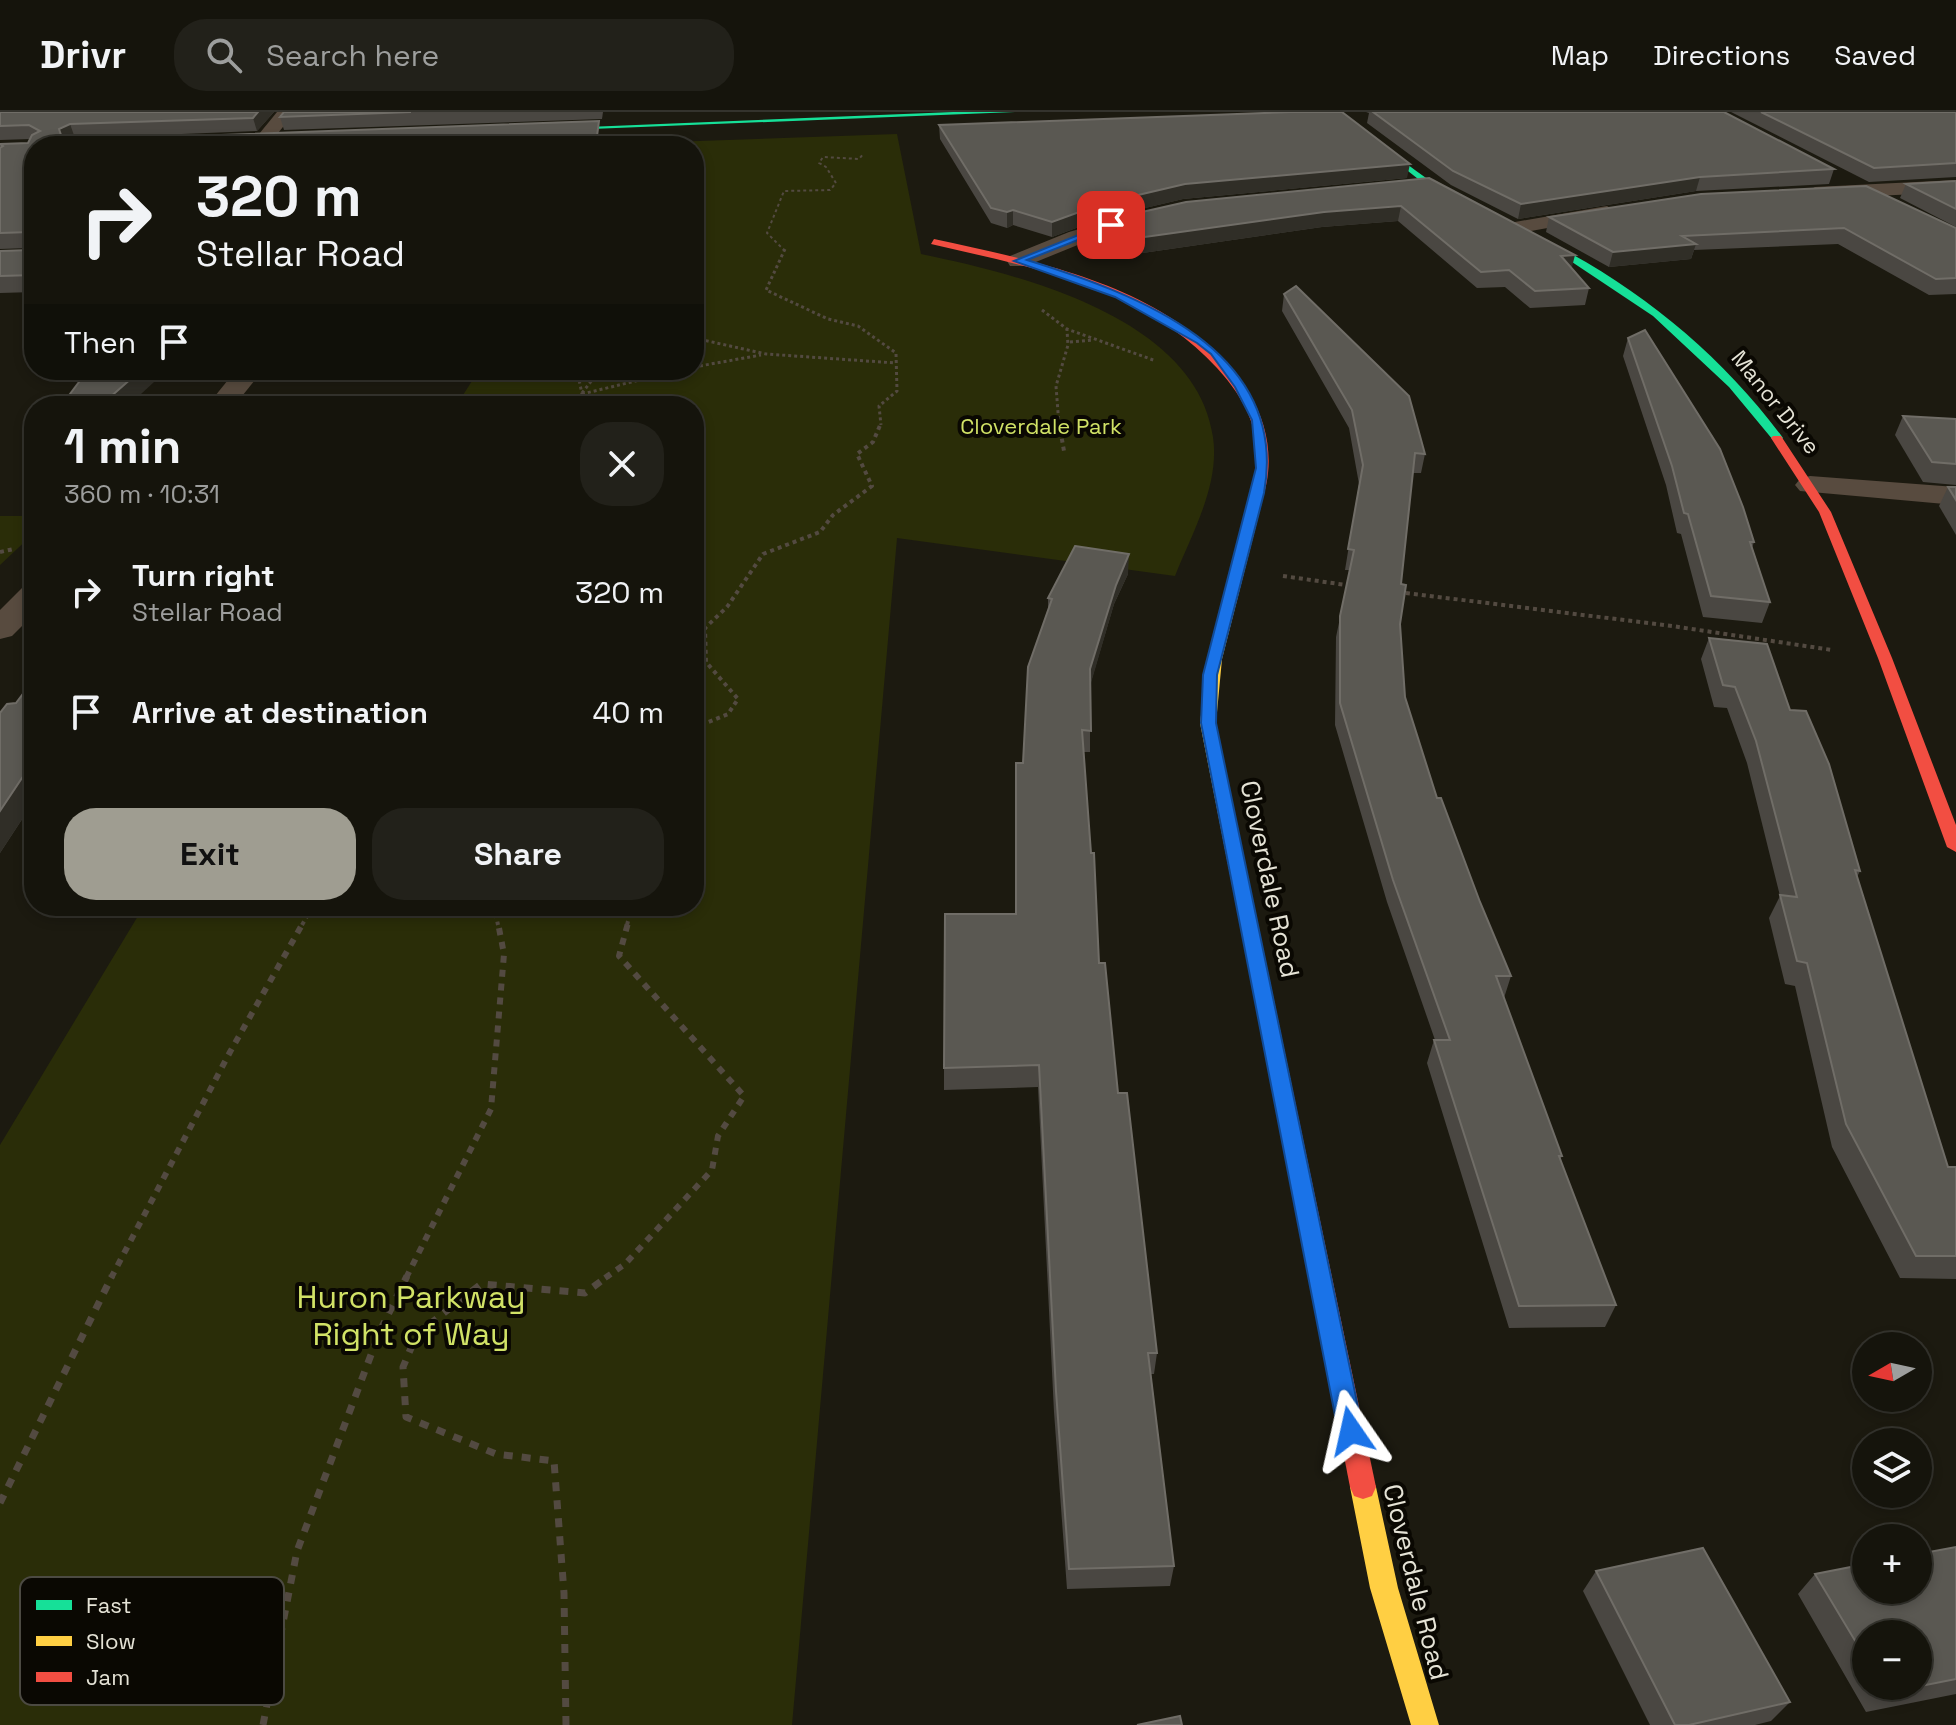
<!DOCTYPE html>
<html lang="en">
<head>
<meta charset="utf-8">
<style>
  body { margin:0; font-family:"Space Grotesk",sans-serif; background:#22211a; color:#f1f3f6; height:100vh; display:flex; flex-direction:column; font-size:30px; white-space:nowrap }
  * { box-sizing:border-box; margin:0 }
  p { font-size:26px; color:#9d9e9d }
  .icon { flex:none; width:44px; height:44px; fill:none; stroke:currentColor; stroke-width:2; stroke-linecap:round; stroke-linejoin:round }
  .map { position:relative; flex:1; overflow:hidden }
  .drawer { position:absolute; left:24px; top:284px; width:680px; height:520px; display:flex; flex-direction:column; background:#15140c; border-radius:32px; box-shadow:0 4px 12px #0003,0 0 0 2px #34332d }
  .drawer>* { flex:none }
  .hud { position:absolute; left:24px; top:24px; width:680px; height:244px; border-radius:32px; box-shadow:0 4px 12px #0003,0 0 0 2px #34332d; background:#15140c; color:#f1f3f6; overflow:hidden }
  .needle { width:52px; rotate:261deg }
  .controls { position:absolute; left:1852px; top:1220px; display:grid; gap:16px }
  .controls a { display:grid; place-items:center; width:80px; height:80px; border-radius:50%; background:#15140c; box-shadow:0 4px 12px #0003,0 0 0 2px #34332d; font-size:40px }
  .pin { position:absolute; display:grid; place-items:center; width:68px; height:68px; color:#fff; margin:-34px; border-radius:16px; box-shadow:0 4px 12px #0006 }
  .me { position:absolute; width:88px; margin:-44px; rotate:349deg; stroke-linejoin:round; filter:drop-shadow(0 0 6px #0008) }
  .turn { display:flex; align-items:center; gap:28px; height:168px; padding:0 40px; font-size:36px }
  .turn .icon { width:104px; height:104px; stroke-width:2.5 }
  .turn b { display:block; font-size:56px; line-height:68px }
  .then { display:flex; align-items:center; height:76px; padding:0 40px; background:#0003; gap:16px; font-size:30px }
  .round { display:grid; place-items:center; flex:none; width:84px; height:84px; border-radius:32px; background:#22211a }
  .head { display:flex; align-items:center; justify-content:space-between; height:136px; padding:0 40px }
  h1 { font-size:48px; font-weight:700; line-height:60px }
  .primary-button { display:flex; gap:16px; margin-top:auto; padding:16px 40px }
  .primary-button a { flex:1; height:92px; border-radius:32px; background:#9f9d91; color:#111; font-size:32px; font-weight:700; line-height:92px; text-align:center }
  .primary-button a+a { background:#22211a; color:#f1f3f6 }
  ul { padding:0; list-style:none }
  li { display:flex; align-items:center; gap:24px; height:120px; padding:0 40px }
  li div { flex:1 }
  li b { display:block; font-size:30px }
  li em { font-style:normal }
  header { display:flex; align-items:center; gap:48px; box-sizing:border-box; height:112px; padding:0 40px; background:#15140c; border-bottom:2px solid #34332d }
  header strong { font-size:38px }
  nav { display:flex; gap:44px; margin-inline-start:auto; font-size:28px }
  .search { width:560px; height:72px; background:#22211a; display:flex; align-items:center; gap:20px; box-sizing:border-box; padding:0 28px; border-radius:32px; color:#9d9e9d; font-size:30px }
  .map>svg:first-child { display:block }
  .green { fill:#2a2d08 }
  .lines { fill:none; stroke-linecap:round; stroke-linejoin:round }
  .path-far4 { stroke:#534a41; stroke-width:2; stroke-dasharray:3 3; stroke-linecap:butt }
  .path-far3 { stroke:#534a41; stroke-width:3; stroke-dasharray:3 3; stroke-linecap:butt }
  .path-far2 { stroke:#534a41; stroke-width:4; stroke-dasharray:4 4; stroke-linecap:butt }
  .path-far1 { stroke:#534a41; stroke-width:6; stroke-dasharray:7 7; stroke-linecap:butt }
  .path { stroke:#534a41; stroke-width:7; stroke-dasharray:9 9; stroke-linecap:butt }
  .street { fill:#584b3f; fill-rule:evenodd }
  .fast { fill:#16e098; fill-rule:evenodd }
  .slow { fill:#ffcf43; fill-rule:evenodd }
  .jam { fill:#f24e42; fill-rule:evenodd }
  .wall { fill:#4a4742; fill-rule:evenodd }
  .shaded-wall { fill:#302e27 }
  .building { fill:#5a5852; stroke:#706d67; stroke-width:2 }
  .route { fill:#1a73e8; stroke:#114b97; stroke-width:2 }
  .labels { text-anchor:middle; stroke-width:8; stroke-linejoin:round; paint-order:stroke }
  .far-street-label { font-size:22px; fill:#e5e3d6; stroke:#0a0802 }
  .far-park-label { font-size:22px; fill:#d1e266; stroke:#0a0802 }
  .street-label { font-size:26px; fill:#e5e3d6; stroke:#0a0802 }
  .near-park-label { font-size:32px; fill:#d1e266; stroke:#0a0802 }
  .key { fill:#0a0802; stroke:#4c4a42; stroke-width:2 }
  .key-label { font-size:22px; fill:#e5e3d6 }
</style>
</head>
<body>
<header>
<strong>Drivr</strong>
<div class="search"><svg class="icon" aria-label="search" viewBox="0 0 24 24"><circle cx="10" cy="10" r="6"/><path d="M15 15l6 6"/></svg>Search here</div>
<nav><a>Map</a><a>Directions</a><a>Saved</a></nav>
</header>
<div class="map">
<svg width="1956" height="1613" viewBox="0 0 1956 1613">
  <rect width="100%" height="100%" fill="#1c1a10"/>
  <g class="green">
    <path d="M897 22 921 142C1018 162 1196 205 1213 325 1220 373 1192 421 1175 464L897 426 792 1613H0V1033L144 794H694V294H456L479 258H694V34H640L641 31Z"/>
    <polygon points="0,404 34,404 34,421 0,453"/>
  </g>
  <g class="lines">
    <polyline class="path-far4" points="785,139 767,121 784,79 830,78 836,71 826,55 819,51 823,45 859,47 864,41"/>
    <g class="path-far3">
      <polyline points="785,137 766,178 828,207 858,214 896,241 897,279 879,294 881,313"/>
      <polyline points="1042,198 1067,217 1156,249"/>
      <polyline points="694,226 766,242 896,251"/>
      <polyline points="1070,230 1093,228"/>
      <polyline points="694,255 761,243"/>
      <polyline points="582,281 600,258"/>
      <polyline points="582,282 681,258"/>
      <polyline points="576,294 582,282 577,258"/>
      <polyline points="1059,313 1056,274 1068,233 1067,218"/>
    </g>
    <g class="path-far2">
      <polyline points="1059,311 1064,339"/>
      <polyline points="0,440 14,437"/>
      <polyline points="1283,464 1353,474"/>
      <polyline points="1398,480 1672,514 1832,538"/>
      <polyline points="694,616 728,602 738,587 706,550 705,516 727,495 763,442 820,420 833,403 872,374 857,342 873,330 881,311"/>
      <polyline points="494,794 498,813"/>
      <polyline points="302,813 313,794"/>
      <polyline points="627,813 632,794"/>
    </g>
    <g class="path-far1">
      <polyline points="111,1166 230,940 303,811"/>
      <polyline points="406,1166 491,997 504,842 498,811"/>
      <polyline points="605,1166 625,1152 712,1058 718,1024 744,984 619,844 628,811"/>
    </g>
    <g class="path">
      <polyline points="0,1391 112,1164"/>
      <polyline points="263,1613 297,1439 380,1219 407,1164"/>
      <polyline points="566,1613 564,1481 554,1349 496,1342 406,1305 403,1255 417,1222 481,1172 585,1181 608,1164"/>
    </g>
    <g class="street">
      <polygon points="277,0 295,0 270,31 258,31 255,27"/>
      <polygon points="1956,68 1956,80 1815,87 1805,81 1815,75"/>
      <polygon points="1607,94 1617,100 1614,104 1515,122 1504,116 1515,110"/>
      <polygon points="1142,99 1152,105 1149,109 1085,130 1026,154 1010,154 1007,149 1010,144 1069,120"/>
      <polygon points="236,258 263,258 234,294 207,294"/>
      <polygon points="1810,364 1956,375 1956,393 1800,379 1795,373 1800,367"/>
      <polygon points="34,473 34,502 12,524 0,527 0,498 22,476"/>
    </g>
    <g class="fast">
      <polygon points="953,0 1015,0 542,19 538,17"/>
      <path d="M1333 0H1341C1375 26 1407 55 1443 77 1483 101 1527 118 1568 140 1652 186 1726 249 1783 326L1781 328H1773L1729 275 1653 204 1566 146 1427 74Z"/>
    </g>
    <g class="slow">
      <polygon points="1256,386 1262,390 1222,547 1216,611 1292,975 1289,980 1275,980 1272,975 1200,611 1208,547 1250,390"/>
      <polygon points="1363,1363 1372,1366 1376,1375 1398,1476 1439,1613 1411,1613 1370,1476 1350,1375 1354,1366"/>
    </g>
    <g class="jam">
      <path d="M934 127C1048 152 1180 176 1249 282 1270 314 1275 357 1260 393L1250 390C1253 370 1259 350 1256 330 1252 300 1236 277 1217 256 1142 174 1033 156 931 132Z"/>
      <polygon points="1773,324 1781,324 1831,400 1892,546 1956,713 1956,740 1947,735 1878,546 1819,400 1771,326"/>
      <polygon points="1282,967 1289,970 1292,975 1376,1375 1372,1384 1363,1387 1354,1384 1350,1375 1272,975 1275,970"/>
    </g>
  </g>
  <g class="wall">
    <polygon points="0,0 274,0 257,19 157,23 608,24 610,34 34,34 34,180 0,181 0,139 30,138 30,136 0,137 0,32 28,31 30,27 0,28"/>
    <polygon points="284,0 603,0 602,7 284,18 280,5"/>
    <polygon points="1366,0 1724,0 1834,57 1829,72 1696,79 1518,107 1451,73 1367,11 1369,1"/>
    <polygon points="1731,0 1956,0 1956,65 1869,70"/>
    <polygon points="939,13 1407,66 1183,87 1103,106 1052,125 1013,113 1007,116 991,111 940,27"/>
    <polygon points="1429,66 1572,156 1589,176 1585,193 1530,196 1505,175 1477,176 1398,109 1322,115 1115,145 1083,135 1084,119"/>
    <polygon points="1956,69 1956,115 1900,86 1906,72"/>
    <polygon points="1549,105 1956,116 1956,182 1929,183 1838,132 1694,138 1691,147 1609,155 1546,120"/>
    <polygon points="1284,182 1425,342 1421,361 1413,361 1401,472 1400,512 1405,585 1437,686 1480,790 1511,864 1504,886 1562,1044 1560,1048 1616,1193 1605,1215 1509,1216 1427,951 1434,928 1435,928 1387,790 1335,613 1336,525 1350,458 1345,458 1359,372 1349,316 1282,199"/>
    <polygon points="1628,226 1754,430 1752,436 1770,490 1762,511 1703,505 1681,422 1677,421 1666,373 1623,244"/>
    <polygon points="1903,304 1956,307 1956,373 1923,370 1895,323"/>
    <polygon points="1948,375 1956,375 1956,423 1939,394"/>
    <polygon points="1128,462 1114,492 1090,573 1090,640 1083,640 1099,851 1157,1241 1154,1262 1151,1262 1174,1454 1170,1474 1067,1477 1054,1300 1038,975 944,978 944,956 1015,802 1023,651 1048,499 1048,486"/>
    <polygon points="1709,526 1790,598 1860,759 1857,765 1948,1055 1956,1055 1956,1167 1900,1166 1832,1035 1795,874 1785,872 1769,806 1780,784 1747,651 1727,596 1714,595 1701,547"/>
    <polygon points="34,567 34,689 0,741 0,601 16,591"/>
    <path d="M1956 1435V1582L1866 1600 1798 1482 1815 1462ZM1866 1522 1918 1574H1866Z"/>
    <polygon points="1596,1459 1790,1590 1771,1609 1755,1613 1650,1613 1583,1479"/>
  </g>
  <g class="shaded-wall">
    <polygon points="258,0 274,0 257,19 253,6"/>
    <polygon points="70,12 75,26 65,31 59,17"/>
    <polygon points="1410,52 1407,66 1183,87 1103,106 1052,125 1052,110 1104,91 1185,72"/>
    <polygon points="1700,65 1696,79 1518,107 1521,92"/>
    <polygon points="1401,94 1398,109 1322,115 1115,145 1116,129 1324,100"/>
    <polygon points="1013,98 1013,113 1007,116 1007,100"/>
    <polygon points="1696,132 1691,147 1609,155 1613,140"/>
    <polygon points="1575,143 1571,159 1561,144"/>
    <polygon points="141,258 167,258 128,294 100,294"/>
    <polygon points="1129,442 1128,462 1114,492 1089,578 1090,557 1116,473"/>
    <polygon points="28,657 34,667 34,689 0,741 0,699"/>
  </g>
  <g class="building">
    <polygon points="0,0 258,0 253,6 70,12 59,17 61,23 221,23 599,9 597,24 608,24 607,34 34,34 34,163 0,164 0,139 30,138 30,120 0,121 0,36 3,34 0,32 28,31 32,23 40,19 29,13 0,14"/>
    <polygon points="284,0 411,0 280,5"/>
    <polygon points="1291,0 1342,0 1410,52 1185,72 1104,91 1052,110 1013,98 1007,100 991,96 939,13"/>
    <polygon points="1373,0 1724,0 1834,57 1700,65 1521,92 1453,59"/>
    <polygon points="1761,0 1956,0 1956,51 1874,56"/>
    <polygon points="1429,66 1575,143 1561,144 1589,176 1535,179 1509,158 1481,160 1401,94 1324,100 1116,129 1084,119 1120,105 1186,90"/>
    <polygon points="1956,69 1956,97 1906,72"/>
    <polygon points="1866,74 1956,116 1956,166 1936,167 1844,116 1682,124 1696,132 1613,140 1549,105 1701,82"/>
    <polygon points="1296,174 1409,284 1425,342 1415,341 1401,472 1406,473 1400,512 1405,585 1437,686 1441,686 1480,790 1511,864 1496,864 1562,1044 1559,1044 1616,1193 1519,1194 1434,928 1450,928 1393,768 1340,591 1340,504 1354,438 1348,437 1363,353 1352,298 1284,182"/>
    <polygon points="1645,218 1720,337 1743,395 1754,430 1750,430 1770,490 1711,484 1688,402 1684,401 1672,354 1628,226"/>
    <polygon points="88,258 141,258 100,294 61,294"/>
    <polygon points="1903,304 1956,307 1956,352 1932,350"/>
    <polygon points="1948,375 1956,375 1956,388"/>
    <polygon points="1075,434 1129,442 1116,473 1090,557 1091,619 1082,618 1091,741 1094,741 1099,851 1105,851 1118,981 1127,981 1157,1241 1148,1241 1174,1454 1069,1457 1056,1279 1039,953 944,956 945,802 1016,802 1016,651 1023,651 1028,555 1052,487 1048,486"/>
    <polygon points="1709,526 1767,532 1790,598 1806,599 1829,652 1860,759 1855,758 1948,1055 1956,1055 1956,1144 1916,1144 1846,1012 1807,851 1797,849 1780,783 1797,785 1756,629 1735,575 1723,573"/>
    <polygon points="34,567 34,655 33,656 28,657 0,699 0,601 7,592 16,591"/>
    <polygon points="1956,1435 1956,1567 1886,1581 1882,1574 1918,1574 1918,1522 1866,1522 1866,1547 1815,1462 1866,1452 1866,1478 1918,1478 1918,1442"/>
    <polygon points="1703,1436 1790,1590 1689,1613 1675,1613 1596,1459"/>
    <polygon points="1180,1604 1182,1613 1137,1613"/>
  </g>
  <path class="route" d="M1108 111 1116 113 1027 148C1137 182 1290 238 1264 381L1217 563 1216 611 1363 1319 1360 1327 1351 1331 1342 1327 1338 1319 1201 611 1203 563 1256 356 1252 308 1235 275 1211 242 1197 231 1115 185 1014 149Z"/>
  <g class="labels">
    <g class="far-street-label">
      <text transform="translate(1776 290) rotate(51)" y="8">Manor Drive</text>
    </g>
    <g class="far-park-label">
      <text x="1041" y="322">Cloverdale Park</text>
    </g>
    <g class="street-label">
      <text transform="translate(1270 767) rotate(78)" y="9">Cloverdale Road</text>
      <text transform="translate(1416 1470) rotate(76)" y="9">Cloverdale Road</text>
    </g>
    <g class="near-park-label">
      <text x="411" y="1196">Huron Parkway<tspan x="411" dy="37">Right of Way</tspan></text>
    </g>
  </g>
  <rect x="20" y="1465" width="264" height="128" rx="12" class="key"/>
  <rect x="36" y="1488" width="36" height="10" fill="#16e098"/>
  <rect x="36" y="1524" width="36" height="10" fill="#ffcf43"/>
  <rect x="36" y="1560" width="36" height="10" fill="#f24e42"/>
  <g class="key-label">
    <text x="86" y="1501">Fast</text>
    <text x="86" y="1537">Slow</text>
    <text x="86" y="1573">Jam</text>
  </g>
</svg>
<div class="controls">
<a><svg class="needle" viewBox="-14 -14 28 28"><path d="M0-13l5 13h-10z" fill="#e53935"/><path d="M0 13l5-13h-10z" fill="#9d9e9d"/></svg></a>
<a><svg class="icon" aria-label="layers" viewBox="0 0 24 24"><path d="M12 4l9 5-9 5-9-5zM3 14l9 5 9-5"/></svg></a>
<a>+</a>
<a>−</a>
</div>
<div class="pin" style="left:1111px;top:113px;background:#d93025"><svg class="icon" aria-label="arrive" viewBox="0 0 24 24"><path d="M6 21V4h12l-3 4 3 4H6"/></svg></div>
<svg class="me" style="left:1351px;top:1319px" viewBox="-20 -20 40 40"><path d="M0-17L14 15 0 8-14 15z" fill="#1a73e8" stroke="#fff" stroke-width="4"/></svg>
<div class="hud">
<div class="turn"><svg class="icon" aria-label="right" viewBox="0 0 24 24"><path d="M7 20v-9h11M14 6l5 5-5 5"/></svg><div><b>320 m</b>Stellar Road</div></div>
<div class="then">Then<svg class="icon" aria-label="arrive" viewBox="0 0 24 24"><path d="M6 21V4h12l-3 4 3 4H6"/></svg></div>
</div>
<section class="drawer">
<div class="head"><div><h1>1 min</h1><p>360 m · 10:31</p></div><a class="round"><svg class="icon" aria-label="close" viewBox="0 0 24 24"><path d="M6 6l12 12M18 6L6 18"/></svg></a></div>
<ul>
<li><svg class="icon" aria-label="right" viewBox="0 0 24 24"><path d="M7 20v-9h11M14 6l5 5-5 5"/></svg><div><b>Turn right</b><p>Stellar Road</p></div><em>320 m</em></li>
<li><svg class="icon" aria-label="arrive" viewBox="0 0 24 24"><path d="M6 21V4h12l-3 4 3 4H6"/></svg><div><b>Arrive at destination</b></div><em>40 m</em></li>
</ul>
<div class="primary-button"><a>Exit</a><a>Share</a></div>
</section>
</div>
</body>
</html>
